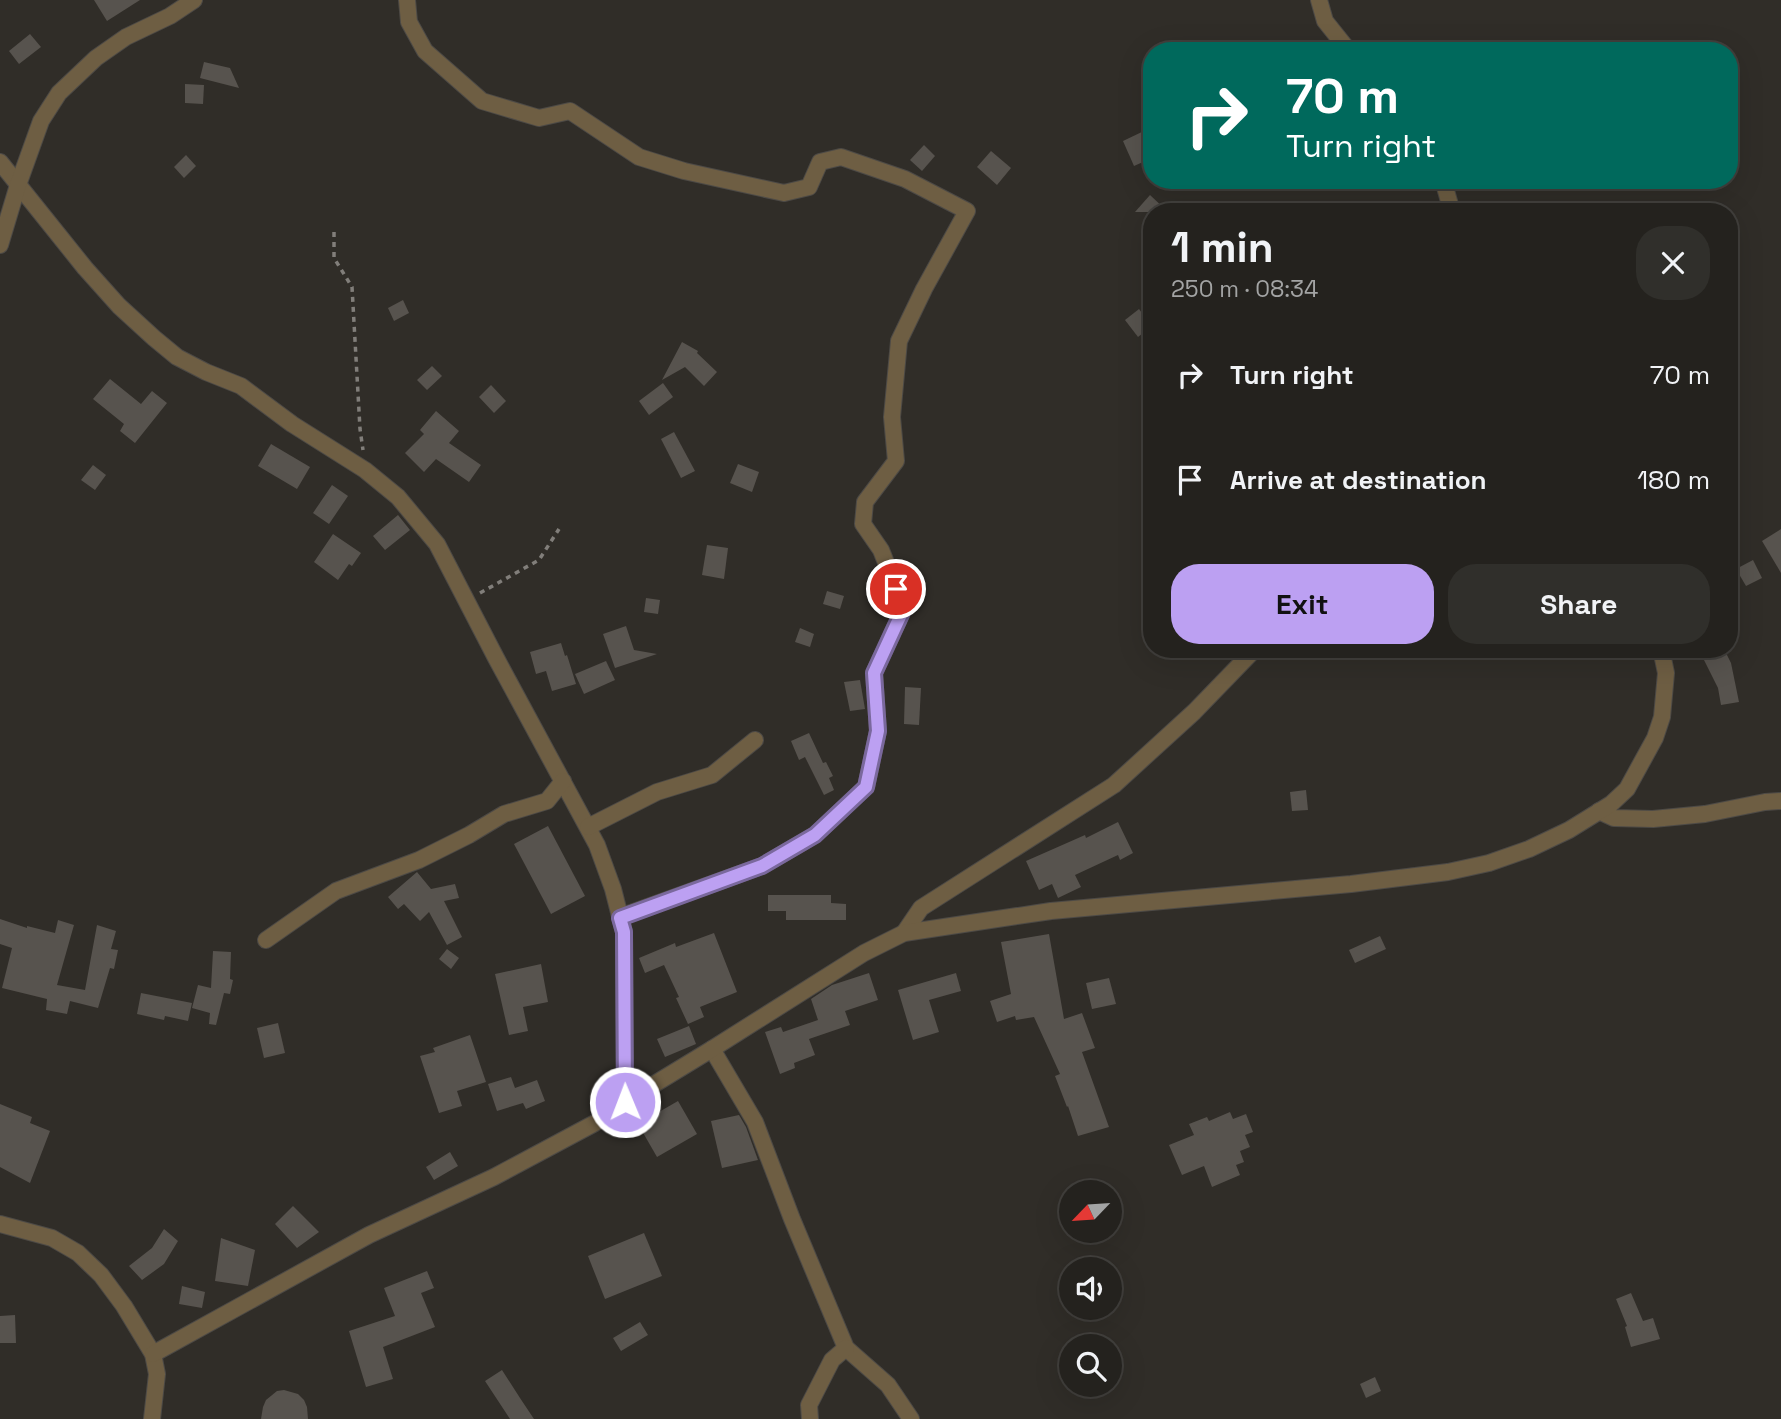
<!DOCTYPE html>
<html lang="en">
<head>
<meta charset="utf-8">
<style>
  body { margin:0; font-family:"Space Grotesk",sans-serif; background:#302f2b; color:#f1f3f6; height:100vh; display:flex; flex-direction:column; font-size:26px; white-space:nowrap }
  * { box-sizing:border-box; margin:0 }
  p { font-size:23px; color:#a3a4a4 }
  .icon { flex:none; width:38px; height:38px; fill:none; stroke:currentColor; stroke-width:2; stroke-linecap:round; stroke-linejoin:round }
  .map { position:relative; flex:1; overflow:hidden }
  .side { position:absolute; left:1143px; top:203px; width:595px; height:455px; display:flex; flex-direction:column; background:#24221e; border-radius:28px; box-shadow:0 7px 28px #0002,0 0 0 2px #413f3c }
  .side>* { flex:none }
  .banner { position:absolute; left:1143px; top:42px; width:595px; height:147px; border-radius:28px; box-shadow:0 7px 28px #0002,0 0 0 2px #413f3c; background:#00695c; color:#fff; overflow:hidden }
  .needle { width:46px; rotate:245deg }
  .controls { position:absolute; left:1059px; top:1180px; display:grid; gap:14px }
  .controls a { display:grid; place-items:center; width:63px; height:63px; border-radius:50%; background:#24221e; box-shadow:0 7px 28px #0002,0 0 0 2px #413f3c; font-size:35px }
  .pin { position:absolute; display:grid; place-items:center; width:60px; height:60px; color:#fff; margin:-30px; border:4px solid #fff; border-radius:50%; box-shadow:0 2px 7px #0007 }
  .me { position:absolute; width:77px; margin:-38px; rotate:359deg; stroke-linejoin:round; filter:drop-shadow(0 0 5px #0008) }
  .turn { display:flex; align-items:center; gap:24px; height:147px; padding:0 28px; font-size:32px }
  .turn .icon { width:91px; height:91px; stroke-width:2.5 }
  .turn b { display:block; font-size:49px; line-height:60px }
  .round { display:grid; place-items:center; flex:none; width:74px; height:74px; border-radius:28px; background:#302f2b }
  .summary { display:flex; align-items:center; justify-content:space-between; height:119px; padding:0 28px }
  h1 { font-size:42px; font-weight:700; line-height:52px }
  .primary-button { display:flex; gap:14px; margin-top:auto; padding:14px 28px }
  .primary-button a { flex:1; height:80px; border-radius:28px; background:#bca0f2; color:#111; font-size:28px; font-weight:700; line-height:80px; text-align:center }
  .primary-button a+a { background:#302f2b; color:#f1f3f6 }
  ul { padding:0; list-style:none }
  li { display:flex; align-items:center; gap:21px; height:105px; padding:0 28px }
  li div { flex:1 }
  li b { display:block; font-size:26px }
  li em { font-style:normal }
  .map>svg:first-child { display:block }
  .building { fill:#57534e }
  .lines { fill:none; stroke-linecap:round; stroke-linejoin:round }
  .street-casing { stroke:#4d4a46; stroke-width:18 }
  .path { stroke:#817e7a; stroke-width:3.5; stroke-dasharray:5 5; stroke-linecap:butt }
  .street { stroke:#6e5e43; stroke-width:16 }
  .route-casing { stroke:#7a689d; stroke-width:18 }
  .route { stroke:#bca0f2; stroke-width:12 }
</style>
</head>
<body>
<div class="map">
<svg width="1781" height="1419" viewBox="0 0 1781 1419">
  <rect width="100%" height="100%" fill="#302d28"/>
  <g class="building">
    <polygon points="94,0 140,0 107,21"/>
    <polygon points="30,34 41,47 19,64 9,51"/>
    <polygon points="204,62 230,68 239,88 200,78"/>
    <polygon points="185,84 204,85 203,104 185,103"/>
    <polygon points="1146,130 1152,143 1152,158 1134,166 1123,141"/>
    <polygon points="924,145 935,156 922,171 910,160"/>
    <polygon points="991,151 1011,168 997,185 977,167"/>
    <polygon points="186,155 196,166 184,178 174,167"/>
    <polygon points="1150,195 1168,212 1135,212"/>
    <polygon points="403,300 409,313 394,321 388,308"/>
    <polygon points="1139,309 1152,326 1138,337 1125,320"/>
    <polygon points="682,342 698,351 697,353 717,372 704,386 685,367 662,380"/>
    <polygon points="432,366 442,376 427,390 417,380"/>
    <polygon points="110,379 141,404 152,391 167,403 135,443 120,431 124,424 93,399"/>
    <polygon points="663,383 673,397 649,415 639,401"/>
    <polygon points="491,385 506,401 494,413 479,397"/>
    <polygon points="436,411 459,431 449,443 481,465 469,482 436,459 424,472 405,453 424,434 420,430"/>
    <polygon points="674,432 695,471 681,478 661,439"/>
    <polygon points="271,444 310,467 297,489 258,466"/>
    <polygon points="738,464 759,472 752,492 730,483"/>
    <polygon points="93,465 106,475 95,490 81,480"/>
    <polygon points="332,485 348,496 329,524 313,513"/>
    <polygon points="398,515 410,530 385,550 373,536"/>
    <polygon points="1781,529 1781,573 1762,541"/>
    <polygon points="333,534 361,553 352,566 349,564 338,580 314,562"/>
    <polygon points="707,545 728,548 724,579 702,575"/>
    <polygon points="1753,560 1762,578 1746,586 1736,569"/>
    <polygon points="827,591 844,596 840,609 823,604"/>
    <polygon points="646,598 660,600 658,614 644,612"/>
    <polygon points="626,626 634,650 657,654 615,668 603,634"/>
    <polygon points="800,628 814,634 810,647 795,642"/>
    <polygon points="561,643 565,656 567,655 576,684 552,691 546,671 536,674 530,652"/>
    <polygon points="1709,649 1724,649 1731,663 1739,702 1721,705 1718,688 1701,654"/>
    <polygon points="606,661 615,680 584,694 575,674"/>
    <polygon points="860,680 865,709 850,711 844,682"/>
    <polygon points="905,687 921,688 919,725 904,724"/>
    <polygon points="809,733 823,763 826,762 833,776 829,778 834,790 824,795 805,757 799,760 791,741"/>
    <polygon points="1306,790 1308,810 1292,811 1290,792"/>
    <polygon points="1118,822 1133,853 1120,860 1118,855 1075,875 1081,887 1058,898 1052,884 1039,890 1026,861 1085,835 1086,838"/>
    <polygon points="548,826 585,896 551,914 514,844"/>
    <polygon points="417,872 431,889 455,884 459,898 444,901 462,937 447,945 429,912 420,921 404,904 398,909 388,897"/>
    <polygon points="768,895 831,895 831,903 846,904 846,920 786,920 786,911 768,911"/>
    <polygon points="0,919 27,928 27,926 55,933 58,920 74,925 57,985 85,990 97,925 116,931 111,949 118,950 114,969 110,968 98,1008 70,1001 67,1014 46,1010 47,999 2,988 12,948 0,944"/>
    <polygon points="714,933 737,992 700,1007 704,1017 688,1024 676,998 679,997 664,965 645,973 639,958 675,943 676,947"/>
    <polygon points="1049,934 1064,1019 1082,1013 1095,1048 1082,1052 1109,1127 1078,1136 1068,1106 1067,1107 1055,1076 1060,1074 1034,1017 1016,1020 1015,1016 997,1022 990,1001 1011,994 1001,942"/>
    <polygon points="1380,936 1386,949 1355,963 1349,950"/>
    <polygon points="447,949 459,958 451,969 439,959"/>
    <polygon points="213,951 231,952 230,979 233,980 230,994 224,993 216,1025 209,1024 210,1013 192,1008 198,985 211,988"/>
    <polygon points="541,964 548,1002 523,1007 528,1031 509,1035 495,974"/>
    <polygon points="869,973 878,1000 845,1011 850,1025 809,1039 815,1055 794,1063 795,1068 780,1074 765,1032 781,1027 783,1032 818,1020 811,999 832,985"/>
    <polygon points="956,973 961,991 929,1000 939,1032 913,1040 898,990"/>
    <polygon points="1109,978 1116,1004 1092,1009 1086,983"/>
    <polygon points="141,993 192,1003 188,1021 165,1016 164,1020 137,1014"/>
    <polygon points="278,1023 285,1053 264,1058 257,1028"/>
    <polygon points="689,1026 696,1044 665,1057 657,1039"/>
    <polygon points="470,1035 486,1082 457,1091 462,1106 439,1113 420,1056 435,1052 433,1048"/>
    <polygon points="511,1077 515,1088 537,1080 545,1101 526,1109 523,1103 497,1111 488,1084"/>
    <polygon points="678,1101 697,1134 657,1157 638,1124"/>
    <polygon points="0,1104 32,1117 30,1123 50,1131 30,1183 0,1167"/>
    <polygon points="1230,1112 1233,1119 1246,1114 1253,1132 1245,1135 1250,1147 1240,1151 1244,1162 1236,1165 1240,1175 1212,1187 1204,1166 1182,1175 1169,1145 1194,1135 1189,1124 1207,1117 1209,1121"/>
    <polygon points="739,1115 746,1127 758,1160 722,1168 711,1121"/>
    <polygon points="450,1152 458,1166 434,1180 426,1167"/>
    <polygon points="293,1206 319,1232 297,1248 275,1224"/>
    <polygon points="164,1229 178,1241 164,1264 142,1280 129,1266 152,1248"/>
    <polygon points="644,1233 662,1276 605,1299 588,1256"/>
    <polygon points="221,1238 255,1250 248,1286 215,1281"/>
    <polygon points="427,1271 434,1288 421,1293 435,1327 383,1347 393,1379 366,1387 349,1331 395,1316 384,1288"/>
    <polygon points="182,1286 205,1292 202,1308 179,1304"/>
    <polygon points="1631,1293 1643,1321 1653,1318 1660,1339 1631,1347 1625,1327 1627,1326 1616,1299"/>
    <polygon points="15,1315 16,1343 0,1343 0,1316"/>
    <polygon points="640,1322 648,1335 621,1351 613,1338"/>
    <polygon points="502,1370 520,1398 534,1419 510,1419 485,1381"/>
    <polygon points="1375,1377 1381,1391 1366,1398 1360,1384"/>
    <polygon points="284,1390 298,1394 304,1400 307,1407 308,1419 261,1419 263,1407 266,1400 277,1391"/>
  </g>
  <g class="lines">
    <g class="street-casing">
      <g id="street">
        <polyline points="407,0 409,22 425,51 482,101 539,118 570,111 639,157 684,171 784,193 809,187 820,162 841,157 905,179 967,211 924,289 899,341 892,417 896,461 865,502 863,524 881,550 904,608 874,673 878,731 866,787 815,835 762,866 620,917"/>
        <polyline points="1319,0 1325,21 1349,51"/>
        <polyline points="0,162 85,268 119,306 154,338 177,357 206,372 241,386 292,424 365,470 398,497 437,544 496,658 597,845 613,889 624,932 625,1102"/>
        <polyline points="1443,180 1452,212"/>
        <polyline points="0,245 18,185 41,121 59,93 96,58 126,37 170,16 194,0"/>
        <polyline points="1599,811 1614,818 1653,819 1705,814 1765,802 1781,801"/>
        <polyline points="588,827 657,792 712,775 755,740"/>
        <polyline points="904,933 921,908 1114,785 1194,712 1255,649"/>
        <polyline points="266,940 336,891 419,860 469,835 504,814 547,801 563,781"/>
        <polyline points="712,1049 755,1122 792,1219 846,1348 888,1385 911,1419"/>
        <polyline points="0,1224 52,1238 78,1253 101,1275 124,1306 153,1354 157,1374 152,1419"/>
        <polyline points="153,1354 369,1235 494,1177 595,1123 625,1102 712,1049 864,953 904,933 1051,911 1351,884 1448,872 1489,863 1529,849 1569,830 1611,804 1627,789 1655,738 1662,717 1666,673 1661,649"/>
        <polyline points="810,1419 809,1405 832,1360 846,1348"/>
      </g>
    </g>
    <g class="path">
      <polyline points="334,232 334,258 352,287 360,429 363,450"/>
      <polyline points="480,593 539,560 559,529"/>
    </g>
    <use href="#street" class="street"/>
  </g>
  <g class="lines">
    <g class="route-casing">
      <polyline id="route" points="625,1102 624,932 620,918 762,866 815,835 866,787 878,731 874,673 904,608 896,589"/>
    </g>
    <use href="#route" class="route"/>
  </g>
</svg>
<div class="controls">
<a><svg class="needle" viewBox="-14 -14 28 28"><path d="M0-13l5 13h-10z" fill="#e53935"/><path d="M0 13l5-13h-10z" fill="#a3a4a4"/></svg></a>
<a><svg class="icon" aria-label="sound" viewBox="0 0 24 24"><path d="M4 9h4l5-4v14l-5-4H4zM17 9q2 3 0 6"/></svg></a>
<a><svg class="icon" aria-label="search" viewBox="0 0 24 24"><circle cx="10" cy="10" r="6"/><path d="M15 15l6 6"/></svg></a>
</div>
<div class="pin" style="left:896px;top:589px;background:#d93025"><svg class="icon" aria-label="arrive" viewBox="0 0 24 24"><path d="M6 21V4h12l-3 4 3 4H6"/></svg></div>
<svg class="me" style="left:625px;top:1102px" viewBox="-20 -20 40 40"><circle r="17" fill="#bca0f2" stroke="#fff" stroke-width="3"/><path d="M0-11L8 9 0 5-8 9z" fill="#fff"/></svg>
<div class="banner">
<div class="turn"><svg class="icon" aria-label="right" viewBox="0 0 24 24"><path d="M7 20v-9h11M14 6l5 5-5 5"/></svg><div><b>70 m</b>Turn right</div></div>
</div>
<section class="side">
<div class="summary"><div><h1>1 min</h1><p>250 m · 08:34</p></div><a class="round"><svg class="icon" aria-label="close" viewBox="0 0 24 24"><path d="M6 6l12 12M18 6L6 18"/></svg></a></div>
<ul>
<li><svg class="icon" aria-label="right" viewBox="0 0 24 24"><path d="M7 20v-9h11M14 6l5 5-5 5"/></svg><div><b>Turn right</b></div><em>70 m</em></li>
<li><svg class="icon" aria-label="arrive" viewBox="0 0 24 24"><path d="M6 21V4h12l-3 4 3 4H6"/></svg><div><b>Arrive at destination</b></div><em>180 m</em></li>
</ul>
<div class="primary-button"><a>Exit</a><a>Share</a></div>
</section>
</div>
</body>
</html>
